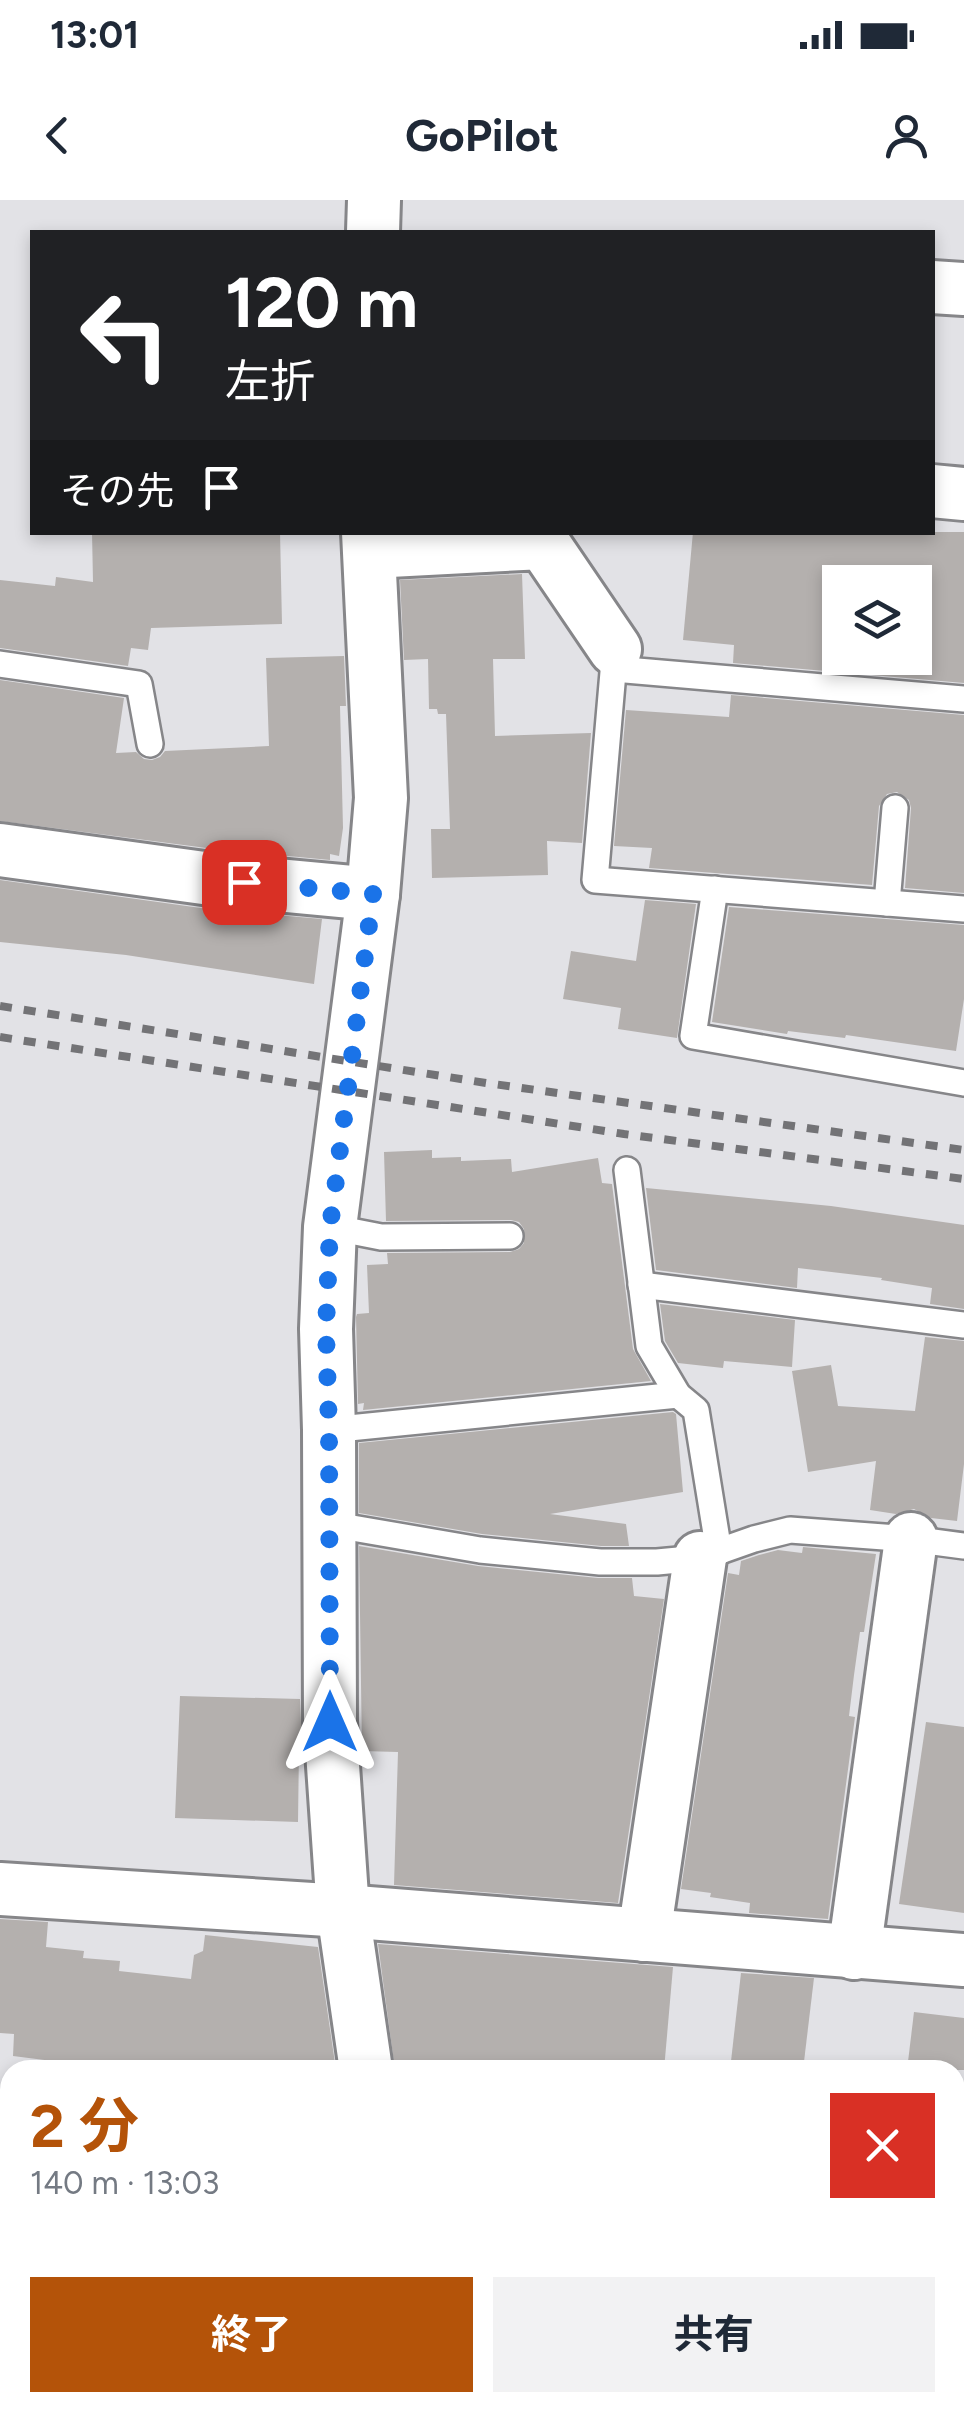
<!DOCTYPE html>
<html lang="ja">
<head>
<meta charset="utf-8">
<style>
  body { margin:0; font-family:Figtree,"Noto Sans JP",sans-serif; background:#f2f2f3; color:#1f2937; height:100vh; display:flex; flex-direction:column; font-size:38px; white-space:nowrap }
  * { box-sizing:border-box; margin:0 }
  p { font-size:32px; color:#747a83 }
  .icon { flex:none; width:55px; height:55px; fill:none; stroke:currentColor; stroke-width:2; stroke-linecap:round; stroke-linejoin:round }
  .map { position:relative; flex:1; overflow:hidden }
  .details { position:absolute; left:0px; top:1860px; width:965px; height:352px; display:flex; flex-direction:column; background:#fff; border-radius:30px 30px 0 0; box-shadow:0 5px 15px #0003 }
  .details>* { flex:none }
  .guide { position:absolute; left:30px; top:30px; width:905px; height:305px; border-radius:0px; box-shadow:0 5px 15px #0003; background:#202124; color:#fff; overflow:hidden }
  .controls { position:absolute; left:822px; top:365px; display:grid; gap:20px }
  .controls a { display:grid; place-items:center; width:110px; height:110px; border-radius:0px; background:#fff; box-shadow:0 5px 15px #0003; font-size:50px }
  .pin { position:absolute; display:grid; place-items:center; width:85px; height:85px; color:#fff; margin:-42px; border-radius:20px; box-shadow:0 5px 15px #0006 }
  .me { position:absolute; width:110px; margin:-55px; rotate:0deg; stroke-linejoin:round; filter:drop-shadow(0 0 8px #0008) }
  .turn { display:flex; align-items:center; gap:35px; height:210px; padding:0 30px; font-size:45px }
  .turn .icon { width:130px; height:130px; stroke-width:2.5 }
  .turn b { display:block; font-size:70px; line-height:85px }
  .then { display:flex; align-items:center; height:95px; padding:0 30px; background:#0003; gap:20px; font-size:38px }
  .round { display:grid; place-items:center; flex:none; width:105px; height:105px; border-radius:0px; background:#f2f2f3 }
  .summary { display:flex; align-items:center; justify-content:space-between; height:170px; padding:0 30px }
  h1 { font-size:60px; font-weight:700; line-height:75px; color:#b45309 }
  .action { display:flex; gap:20px; margin-top:auto; padding:20px 30px }
  .action a { flex:1; height:115px; border-radius:0px; background:#b45309; color:#fff; font-size:40px; font-weight:700; line-height:115px; text-align:center }
  .action a+a { background:#f2f2f3; color:#1f2937 }
  .status { display:flex; justify-content:space-between; align-items:center; height:70px; padding:0 50px; background:#fff; direction:ltr }
  .status svg { height:28px; fill:currentColor }
  header { display:flex; justify-content:space-between; align-items:center; height:130px; padding:0 30px; background:#fff; font-size:45px; font-weight:700 }
  .map>svg:first-child { display:block }
  .building { fill:#b4b0ae; fill-rule:evenodd }
  .lines { fill:none; stroke-linecap:round; stroke-linejoin:round }
  .service-casing { stroke:#868689; stroke-width:30 }
  .minor-casing { stroke:#868689; stroke-width:58 }
  .path { stroke:#9d9da0; stroke-width:6; stroke-dasharray:8 5; stroke-linecap:butt }
  .service { stroke:#fff; stroke-width:25 }
  .minor { stroke:#fff; stroke-width:52 }
  .tram { stroke:#737376; stroke-width:2.5 }
  .rail { stroke:#737376; stroke-width:8; stroke-dasharray:12 12; stroke-linecap:butt }
  .route { stroke:#1a73e8; stroke-width:18; stroke-dasharray:0 32.4 }
</style>
</head>
<body>
<div class="status"><b>13:01</b><svg viewBox="0 0 49 12"><path d="M0 12V9h3v3zM5 12V6h3v6zM10 12V3h3v9zM15 12V0h3v12zM26 1h20v11H26zM47 4h2v5h-2z"/></svg></div>
<header><svg class="icon" aria-label="back" viewBox="0 0 24 24"><path d="M15 5l-7 7 7 7"/></svg>GoPilot<svg class="icon" aria-label="person" viewBox="0 0 24 24"><circle cx="12" cy="8" r="4"/><path d="M4 21q1-7 8-7t8 7"/></svg></header>
<div class="map">
<svg width="964" height="2212" viewBox="0 0 964 2212">
  <rect width="100%" height="100%" fill="#e2e2e6"/>
  <g class="building">
    <polygon points="92,332 280,332 282,424 151,428 148,450 131,448 128,466 0,448 0,380 55,386 56,377 93,382"/>
    <path d="M693 332H964V483L733 463 734 445 683 440ZM840 382H915V458H840Z"/>
    <polygon points="522,374 525,459 493,459 495,536 591,533 582,643 547,641 548,675 432,678 431,629 450,629 446,514 438,514 437,509 429,509 428,459 404,460 400,380"/>
    <polygon points="344,456 346,506 340,506 343,628 339,656 330,654 330,660 214,649 0,621 0,480 124,498 116,553 136,552 144,559 152,560 160,557 165,551 269,546 266,458"/>
    <polygon points="731,495 964,515 964,693 905,688 911,608 909,600 897,592 887,594 879,606 872,685 649,668 652,648 614,646 626,510 729,517"/>
    <polygon points="0,680 208,709 322,719 314,784 126,755 0,742"/>
    <polygon points="645,700 696,704 677,838 618,829 621,808 563,799 571,751 636,761"/>
    <polygon points="729,707 964,725 964,799 956,851 846,835 845,838 788,831 787,834 712,822"/>
    <polygon points="432,950 432,958 461,957 461,961 511,959 512,972 598,958 602,983 612,984 633,1149 651,1181 363,1210 364,1203 358,1204 356,1117 357,1114 369,1113 367,1065 388,1064 387,1053 510,1052 519,1049 524,1043 524,1029 519,1022 511,1020 386,1021 384,952"/>
    <polygon points="646,988 831,1006 964,1025 964,1109 930,1104 932,1088 881,1080 882,1078 798,1068 797,1088 656,1070"/>
    <polygon points="660,1104 795,1120 792,1167 724,1161 723,1168 678,1163 665,1141"/>
    <polygon points="925,1137 964,1141 964,1264 957,1321 931,1318 914,1309 896,1314 870,1310 876,1261 808,1272 792,1171 831,1165 838,1206 915,1211"/>
    <polygon points="673,1212 676,1214 683,1292 550,1314 626,1324 629,1346 601,1346 482,1334 359,1313 359,1243"/>
    <polygon points="359,1346 478,1366 598,1378 632,1378 634,1396 664,1399 618,1703 394,1685 398,1552 362,1551"/>
    <polygon points="803,1347 876,1354 864,1432 860,1432 854,1475 849,1516 855,1517 828,1719 749,1713 750,1703 710,1697 711,1693 681,1689 728,1373 739,1375 741,1361 759,1355 778,1350 802,1353"/>
    <polygon points="180,1496 300,1499 302,1548 299,1548 298,1622 175,1618"/>
    <polygon points="926,1522 964,1527 964,1713 899,1704"/>
    <polygon points="0,1719 48,1722 46,1747 84,1751 83,1758 120,1761 119,1771 191,1779 194,1755 203,1751 205,1735 318,1747 336,1870 123,1870 13,1856 14,1834 0,1833"/>
    <polygon points="378,1744 673,1767 664,1870 395,1870"/>
    <polygon points="741,1773 814,1778 803,1870 730,1870"/>
    <polygon points="914,1812 964,1818 964,1870 907,1870"/>
  </g>
  <g class="lines">
    <g class="service-casing">
      <g id="service">
        <polyline points="615,449 595,680 964,709"/>
        <polyline points="0,464 139,484 150,544"/>
        <polyline points="614,469 964,499"/>
        <polyline points="715,689 693,836 964,883"/>
        <polyline points="887,703 895,608"/>
        <polyline points="627,970 649,1146 678,1195 696,1210 719,1352"/>
        <polyline points="330,1027 381,1037 510,1036"/>
        <polyline points="641,1085 964,1125"/>
        <polyline points="329,1230 678,1195"/>
        <polyline points="329,1324 480,1350 600,1362 657,1362 700,1358 754,1339 790,1330 911,1339 964,1346"/>
        <polyline points="6,2042 10,2043"/>
        <polyline points="107,2202 107,2212"/>
        <polyline points="554,2202 581,2212"/>
      </g>
    </g>
    <g class="minor-casing">
      <g id="minor">
        <polyline points="373,32 374,0"/>
        <polyline points="932,87 964,89"/>
        <polyline points="932,291 964,294"/>
        <polyline points="370,352 543,343 615,449"/>
        <polyline points="0,650 211,679 373,694"/>
        <polyline points="0,1689 343,1711 964,1760"/>
        <polyline points="644,1735 700,1358"/>
        <polyline points="854,1753 911,1339"/>
        <polyline points="366,1870 343,1711 330,1522 329,1230 326,1129 330,1027 373,694 381,598 368,332"/>
        <polyline points="955,2147 964,2149"/>
        <polyline points="158,2212 173,2204 197,2202"/>
        <polyline points="374,2212 374,2202"/>
      </g>
    </g>
    <polyline class="path" points="783,2212 784,2202"/>
    <use href="#service" class="service"/>
    <use href="#minor" class="minor"/>
    <g class="tram">
      <polyline points="0,1897 10,1898"/>
      <polyline points="0,1921 10,1922"/>
      <polyline points="955,2015 964,2016"/>
      <polyline points="955,2037 964,2038"/>
    </g>
    <g class="rail">
      <polyline points="0,806 486,883 964,950"/>
      <polyline points="0,837 624,934 964,979"/>
    </g>
  </g>
  <g class="lines">
    <polyline class="route" points="244,682 373,694 330,1027 326,1129 329,1230 330,1522"/>
  </g>
</svg>
<div class="controls">
<a><svg class="icon" aria-label="layers" viewBox="0 0 24 24"><path d="M12 4l9 5-9 5-9-5zM3 14l9 5 9-5"/></svg></a>
</div>
<div class="pin" style="left:244px;top:682px;background:#d93025"><svg class="icon" aria-label="arrive" viewBox="0 0 24 24"><path d="M6 21V4h12l-3 4 3 4H6"/></svg></div>
<svg class="me" style="left:330px;top:1522px" viewBox="-20 -20 40 40"><path d="M0-17L14 15 0 8-14 15z" fill="#1a73e8" stroke="#fff" stroke-width="4"/></svg>
<div class="guide">
<div class="turn"><svg class="icon" aria-label="left" viewBox="0 0 24 24"><path d="M17 20v-9H6M10 6l-5 5 5 5"/></svg><div><b>120 m</b>左折</div></div>
<div class="then">その先<svg class="icon" aria-label="arrive" viewBox="0 0 24 24"><path d="M6 21V4h12l-3 4 3 4H6"/></svg></div>
</div>
<section class="details">
<div class="summary"><div><h1>2 分</h1><p>140 m · 13:03</p></div><a class="round" style="background:#d93025;color:#fff"><svg class="icon" aria-label="close" viewBox="0 0 24 24"><path d="M6 6l12 12M18 6L6 18"/></svg></a></div>
<div class="action"><a>終了</a><a>共有</a></div>
</section>
</div>
</body>
</html>
